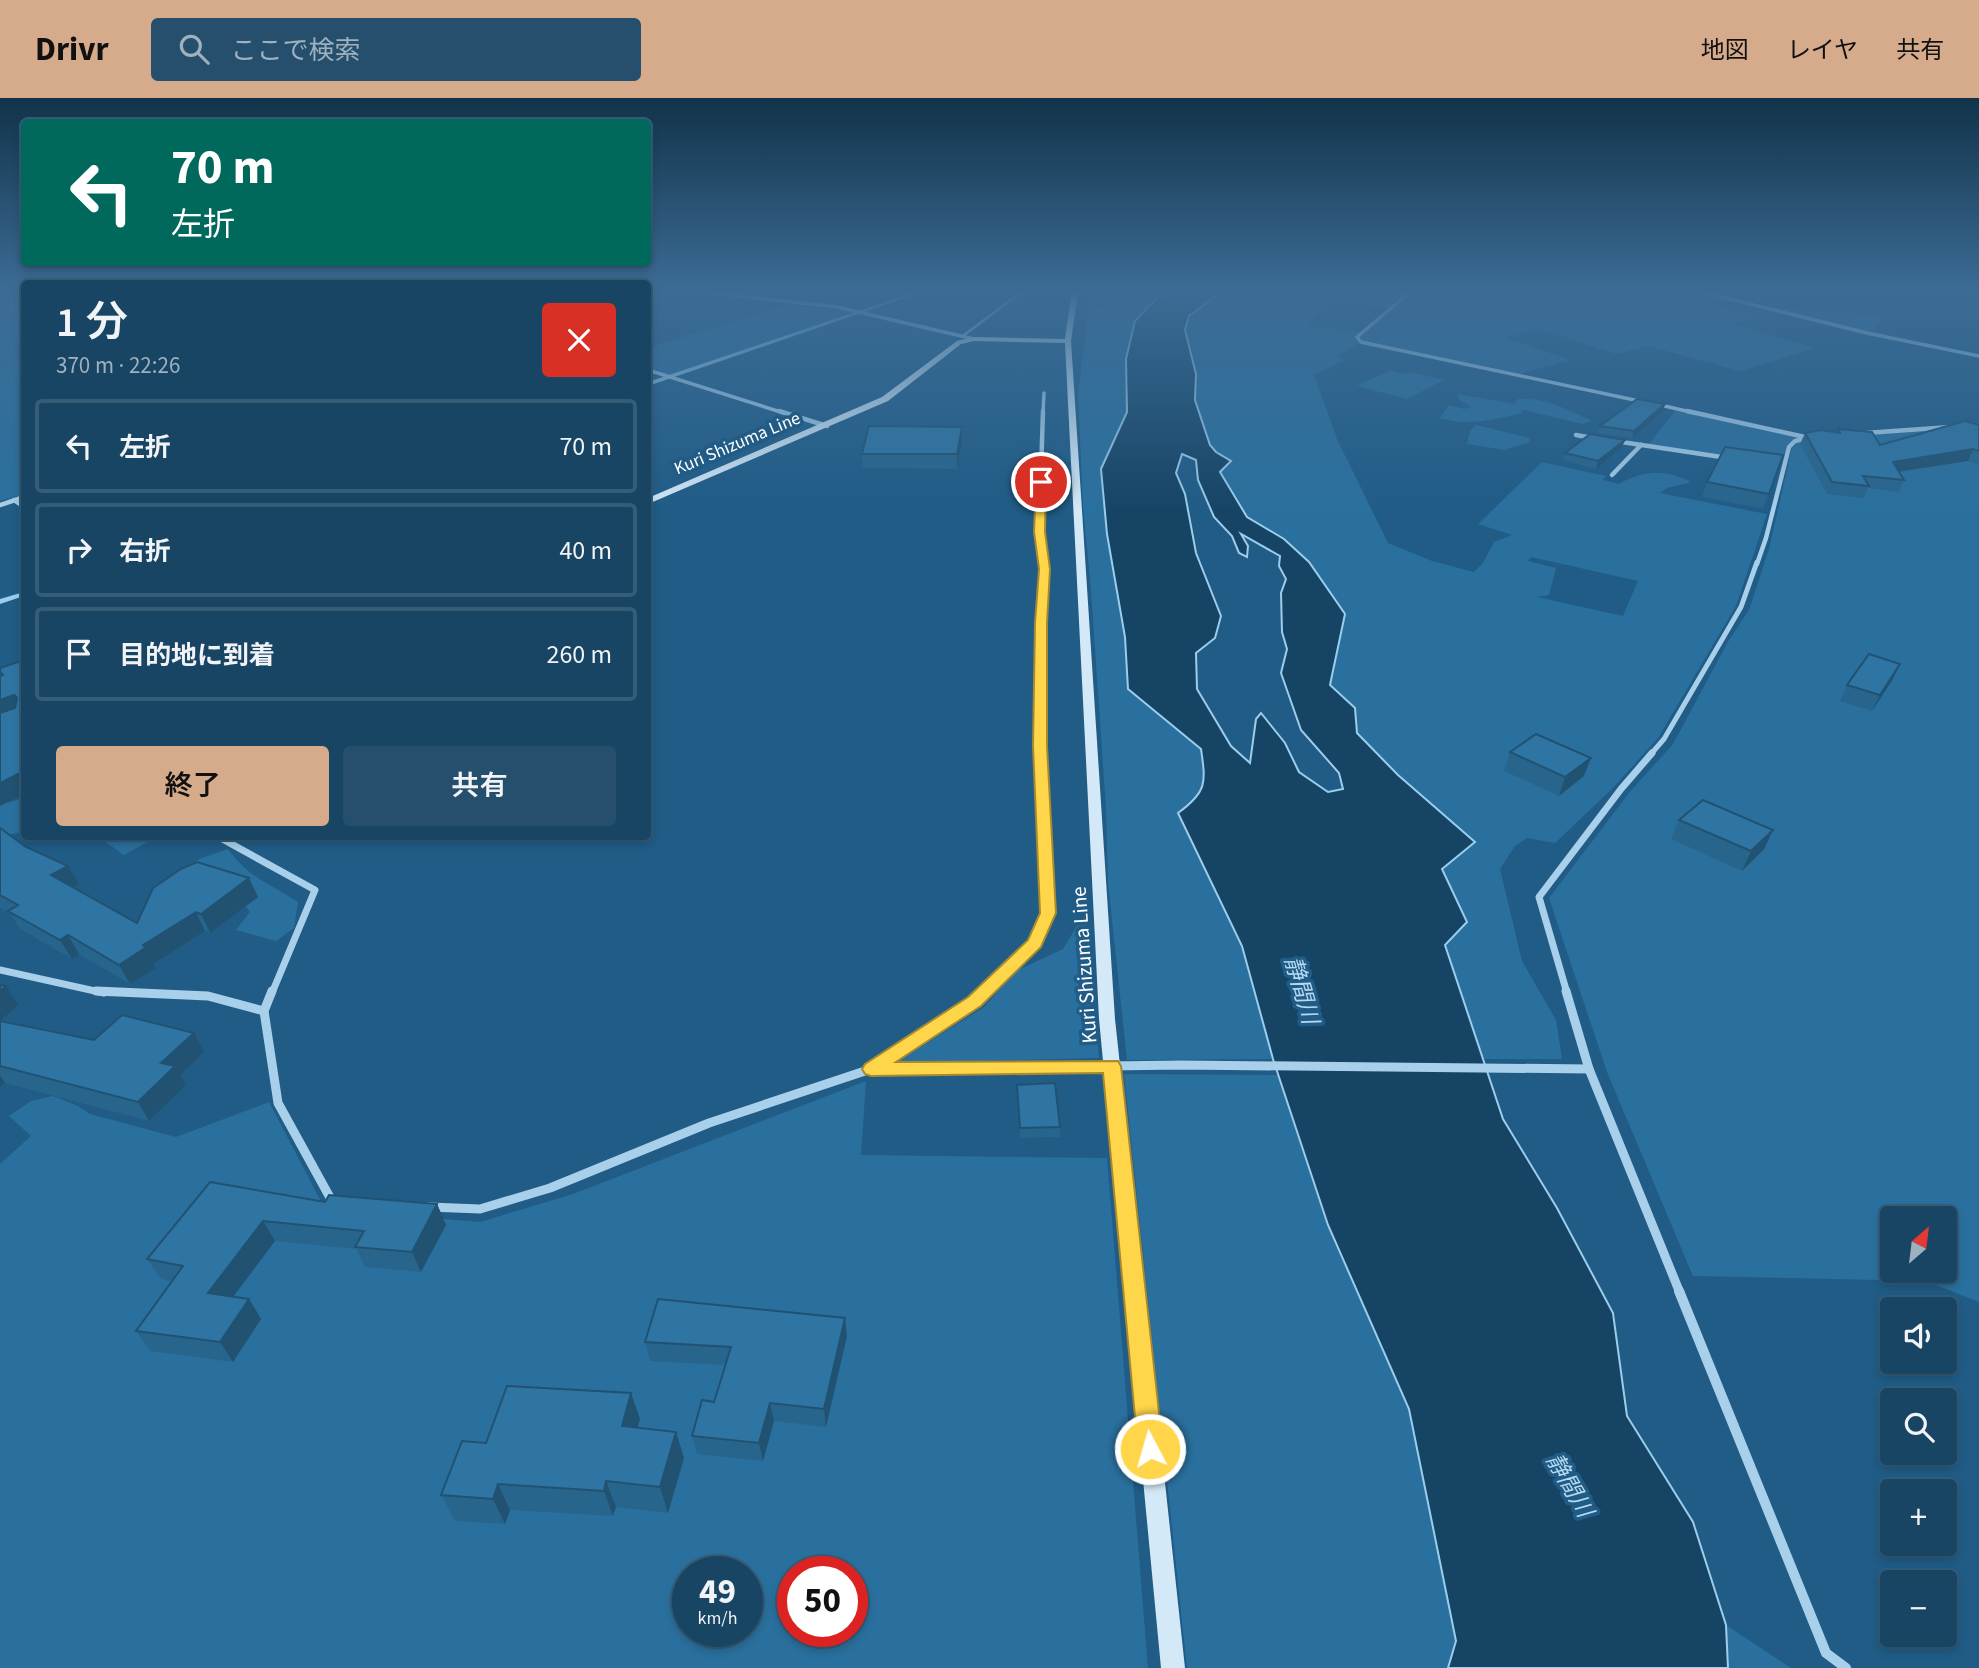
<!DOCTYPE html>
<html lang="ja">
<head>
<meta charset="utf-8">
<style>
  body { margin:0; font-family:"Source Sans 3","Noto Sans JP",sans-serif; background:#254f6d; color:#f1f3f6; height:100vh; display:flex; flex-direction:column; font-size:26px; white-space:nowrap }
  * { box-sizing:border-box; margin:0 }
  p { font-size:23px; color:#9fb1bf }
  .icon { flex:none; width:38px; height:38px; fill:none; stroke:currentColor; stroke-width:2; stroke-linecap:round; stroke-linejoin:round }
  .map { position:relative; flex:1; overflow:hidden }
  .drawer { position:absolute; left:21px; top:182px; width:630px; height:560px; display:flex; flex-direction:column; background:#184564; border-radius:7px; box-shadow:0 4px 10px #0003,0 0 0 2px #365d78 }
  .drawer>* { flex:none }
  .top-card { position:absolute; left:21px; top:21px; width:630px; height:147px; border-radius:7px; box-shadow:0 4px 10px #0003,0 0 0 2px #365d78; background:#00695c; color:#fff; overflow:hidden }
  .needle { width:46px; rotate:28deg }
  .controls { position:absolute; left:1880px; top:1108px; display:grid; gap:14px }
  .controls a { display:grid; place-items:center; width:77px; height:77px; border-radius:7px; background:#184564; box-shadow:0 4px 10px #0003,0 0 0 2px #365d78; font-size:35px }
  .speed { position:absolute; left:672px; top:1458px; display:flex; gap:14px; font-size:35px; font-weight:700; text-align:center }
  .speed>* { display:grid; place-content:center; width:91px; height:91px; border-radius:50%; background:#184564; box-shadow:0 4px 10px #0003,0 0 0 2px #365d78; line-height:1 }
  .speed small { font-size:18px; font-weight:400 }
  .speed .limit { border:10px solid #d22; background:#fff; color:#111 }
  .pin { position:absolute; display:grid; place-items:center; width:60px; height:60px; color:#fff; margin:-30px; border:4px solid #fff; border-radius:50%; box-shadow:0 2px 7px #0007 }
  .me { position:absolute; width:77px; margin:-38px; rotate:354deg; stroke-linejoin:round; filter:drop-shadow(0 0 5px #0008) }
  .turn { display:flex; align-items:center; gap:24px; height:147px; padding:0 35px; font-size:32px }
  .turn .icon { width:91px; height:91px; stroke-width:2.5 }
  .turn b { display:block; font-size:49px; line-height:60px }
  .round { display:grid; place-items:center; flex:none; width:74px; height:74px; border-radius:7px; background:#254f6d }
  .overview { display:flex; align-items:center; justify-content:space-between; height:119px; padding:0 35px }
  h1 { font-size:42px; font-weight:600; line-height:52px }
  .action { display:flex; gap:14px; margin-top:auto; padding:14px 35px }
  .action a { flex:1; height:80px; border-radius:7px; background:#d6ab8b; color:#111; font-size:28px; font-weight:600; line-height:80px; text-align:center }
  .action a+a { background:#254f6d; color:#f1f3f6 }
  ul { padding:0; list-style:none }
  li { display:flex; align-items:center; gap:21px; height:94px; margin:0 14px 10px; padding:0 21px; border:4px solid #365d78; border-radius:7px }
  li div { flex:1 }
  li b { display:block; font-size:26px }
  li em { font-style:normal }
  header { display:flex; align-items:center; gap:42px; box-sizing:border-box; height:98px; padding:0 35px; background:#d6ab8b; color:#111 }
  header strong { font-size:33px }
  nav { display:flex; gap:38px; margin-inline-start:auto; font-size:24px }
  .search { width:490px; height:63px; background:#254f6d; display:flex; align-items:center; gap:18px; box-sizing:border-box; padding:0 24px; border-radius:7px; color:#9fb1bf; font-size:26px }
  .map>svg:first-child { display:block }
  .green { fill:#2a709e; fill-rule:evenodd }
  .water { fill:#164465; stroke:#9ccdeb; stroke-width:2; fill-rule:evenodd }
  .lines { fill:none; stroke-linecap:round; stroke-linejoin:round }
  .stream { fill:#9ccdeb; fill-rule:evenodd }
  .service { stroke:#a9d0ea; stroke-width:2.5 }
  .minor-far5 { stroke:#a9d0ea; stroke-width:3.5 }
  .minor-far4 { stroke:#a9d0ea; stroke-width:4.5 }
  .minor-far3 { stroke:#a9d0ea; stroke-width:5 }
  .minor-far2 { stroke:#a9d0ea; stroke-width:7 }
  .minor-far1 { stroke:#a9d0ea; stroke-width:9 }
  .minor { stroke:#a9d0ea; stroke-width:10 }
  .secondary { fill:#d4e9f8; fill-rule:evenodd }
  .wall { fill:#28658c }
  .shaded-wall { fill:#215272 }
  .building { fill:#2f75a3; stroke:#215272; stroke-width:2 }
  .route { fill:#ffd54a; stroke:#a68a30; stroke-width:2 }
  .labels { text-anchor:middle; stroke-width:7; stroke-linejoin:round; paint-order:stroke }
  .far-street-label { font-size:18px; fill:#fff; stroke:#205c86 }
  .street-label { font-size:21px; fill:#fff; stroke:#205c86 }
  .water-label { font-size:23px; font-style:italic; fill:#b4d9f1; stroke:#205c86 }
</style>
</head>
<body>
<header>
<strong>Drivr</strong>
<div class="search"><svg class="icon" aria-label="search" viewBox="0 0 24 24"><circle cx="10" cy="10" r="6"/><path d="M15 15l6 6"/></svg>ここで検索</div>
<nav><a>地図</a><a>レイヤ</a><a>共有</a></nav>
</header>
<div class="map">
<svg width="1979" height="1570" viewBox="0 0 1979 1570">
  <rect width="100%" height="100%" fill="#205c86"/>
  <g class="green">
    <polygon points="0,193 24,193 24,396 0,403"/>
    <path d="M1091 193H1098L1097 209 1100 210 1129 193H1168L1158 199 1126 261 1127 314 1101 371 1107 436 1125 539 1128 590 1201 651C1206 685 1207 694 1178 715L1242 848 1273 961 1127 962 1108 785 1106 711 1091 492 1083 408 1078 295Z"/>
    <path d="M1222 193H1360L1403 199 1397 204 1333 197 1394 206 1390 210 1327 201 1320 208 1329 212 1316 215 1309 228 1361 234 1355 239 1359 244H1363L1359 239 1413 193H1608L1649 206 1680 198 1758 219 1733 226 1816 250 1740 273 1648 248 1617 256 1537 231 1506 240 1570 262 1515 277 1357 246 1336 259 1346 262 1314 277 1337 341 1388 445 1432 463 1474 474 1483 465 1494 444 1512 437 1478 426 1542 364 1606 378 1603 382 1619 386C1644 372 1665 371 1691 384L1667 390 1660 395 1767 416 1736 508 1658 640 1612 691 1555 745 1527 740 1515 748 1500 771 1522 863 1556 922 1562 961H1483L1445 846 1467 824 1442 771 1475 744 1398 677 1357 635 1355 609 1330 587 1335 571 1284 441 1247 419 1220 374 1216 354 1210 347 1195 302 1196 276 1185 233 1189 218ZM1531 459 1638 483 1623 518 1537 499 1549 497 1556 470 1528 463Z"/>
    <polygon points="789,206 854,215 669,277 648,270 648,250"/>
    <polygon points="1756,208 1883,218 1875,232 1889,239"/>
    <polygon points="1390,272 1405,276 1410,274 1444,282 1407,301 1357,288"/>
    <path d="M1458 296 1515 306 1517 301C1543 299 1568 311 1592 323L1583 326 1524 312H1520L1523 315C1497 321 1466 329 1440 320L1449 307 1464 311 1472 309 1459 302Z"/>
    <path d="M1677 311 1803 339C1786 344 1785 352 1780 368L1647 348Z"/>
    <polygon points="1476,327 1526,339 1530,341 1529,344 1505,352 1467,346 1470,333"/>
    <path d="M1979 327V1204L1926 1183 1693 1178 1607 974 1549 800 1629 695 1673 646 1729 542 1749 512 1769 451 1792 350 1799 343 1812 340ZM1892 1120H1944V1172H1892Z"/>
    <polygon points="24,700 24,734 0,738 0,707"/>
    <polygon points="98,739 157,739 124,757"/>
    <path d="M228 751C250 781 269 785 298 804L294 830 276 843 236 832 250 814C237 790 205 788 187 768L199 761Z"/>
    <polygon points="1086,813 1099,960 896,965 984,909 1016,873 1063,851"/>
    <polygon points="1124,976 1278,977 1328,1127 1409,1311 1456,1543 1448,1570 1187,1570"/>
    <path d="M866 983 861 1057 1107 1060 1148 1570H0V1066L31 1038 9 1018 31 1003 53 998 78 1008 90 1016 176 1039 269 1004 325 1111 480 1124 573 1096ZM688 1474H747V1533H688ZM793 1474H852V1533H793Z"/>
    <polygon points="1726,1527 1791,1570 1728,1570"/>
  </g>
  <path class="water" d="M1168 193H1222L1189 218 1185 232 1196 276 1195 302 1210 347 1216 354 1231 363 1220 374 1247 419 1284 441 1309 464 1345 516 1330 587 1355 610 1357 635 1398 677 1475 744 1442 771 1467 824 1445 847 1503 1021 1557 1110 1613 1215 1627 1318 1693 1424 1726 1527 1728 1570H1448L1456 1543 1409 1311 1328 1127 1273 961 1242 848 1178 715C1207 694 1206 685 1201 651L1128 591 1125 539 1107 436 1101 371 1127 314 1126 261 1135 223 1158 199ZM1182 356 1196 362 1198 382 1214 419 1232 438 1239 455 1247 459 1248 448 1241 436 1280 458 1279 468 1286 481 1281 495 1282 534 1287 551 1281 575 1301 632 1339 675 1343 691 1328 694 1299 674 1285 645 1261 615 1256 621 1250 665 1231 648 1197 591 1196 555 1215 540 1221 518 1196 455 1185 396 1176 375Z"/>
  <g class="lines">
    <g class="stream">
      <polygon points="918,193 925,193 648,288 648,284"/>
      <polygon points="24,494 24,498 0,506 0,501"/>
    </g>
    <polyline class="service" points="964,237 1023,193"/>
    <g class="minor-far5">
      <polyline points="697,193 837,209 974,241"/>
      <polyline points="1411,193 1357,239 1361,244 1644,304"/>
      <polyline points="1698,193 1867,235 1979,258"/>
      <polyline points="648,272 784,315"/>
      <polyline points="1656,306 1695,315"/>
      <polyline points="1043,315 1044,295"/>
    </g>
    <g class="minor-far4">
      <polyline points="779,313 827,328"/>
      <polyline points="1043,313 1039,434 1044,466"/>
      <polyline points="1687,313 1805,339"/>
      <polyline points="1865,335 1951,329"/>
      <polyline points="1576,337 1593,340"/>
      <polyline points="1615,343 1728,360"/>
      <polyline points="1612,377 1641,347"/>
      <polyline points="14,402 24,409"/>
      <polyline points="0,407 24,399"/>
      <polyline points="1757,466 1766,440 1789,349 1795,343 1811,339"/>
    </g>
    <g class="minor-far3">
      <polyline points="1040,656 1044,464"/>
      <polyline points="1651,656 1664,641 1741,509 1757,464"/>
    </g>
    <g class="minor-far2">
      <polyline points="217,738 315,792 272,895"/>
      <polyline points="0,872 104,895"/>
      <polyline points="984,895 1035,845 1048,815 1040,655"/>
      <polyline points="1567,895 1539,799 1621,691 1652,655"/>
    </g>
    <g class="minor-far1">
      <polyline points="96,893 208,898 264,913"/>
      <polyline points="272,893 264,913 278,1005 333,1105"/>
      <polyline points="1566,893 1589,971 1680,1195"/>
      <polyline points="873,971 1182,967 1589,971"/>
      <polyline points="429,1109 480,1111 550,1090 709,1025 871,971 975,904 986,893"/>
    </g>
    <polyline class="minor" points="1679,1193 1826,1555 1846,1570"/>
    <polygon class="secondary" points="1072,193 1078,193 1071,243 1115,921 1185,1570 1161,1570 1099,921 1065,245 974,243 961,246 888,303 648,406 648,400 882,299 957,243 974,239 1065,241"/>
  </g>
  <g class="wall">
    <polygon points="1665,306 1663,313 1632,340 1598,335 1600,328"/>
    <polygon points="1979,327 1979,367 1968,363 1899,374 1904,382 1899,394 1868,390 1864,400 1827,396 1800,346 1805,335 1837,334 1838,331 1880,347"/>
    <polygon points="962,344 957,371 863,370 862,356"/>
    <polygon points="1622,349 1596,371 1563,362 1565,355"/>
    <polygon points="1783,357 1763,411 1702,399 1707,384"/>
    <polygon points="1893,581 1872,613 1840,603 1847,587"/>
    <polygon points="1510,654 1584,678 1559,698 1504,673"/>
    <polygon points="1679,722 1773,732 1764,751 1742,773 1671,741"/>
    <polygon points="0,730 26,749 68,768 79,786 73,789 137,825 258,799 210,835 205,833 153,866 156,870 130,886 79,856 72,861 20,831 10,815 0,810"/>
    <polygon points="0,923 94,942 204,954 180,977 186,987 149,1023 5,985 0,989"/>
    <polygon points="1017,987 1060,1029 1060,1039 1020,1040"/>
    <polygon points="325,1104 437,1106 446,1127 421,1174 365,1169 356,1151 275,1143 233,1199 249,1201 261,1221 233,1264 150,1253 136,1233 171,1183 161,1181 147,1161"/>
    <polygon points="847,1238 826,1329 774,1323 763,1363 697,1356 692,1338 714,1304 725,1267 650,1263 645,1244"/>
    <polygon points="640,1321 637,1330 676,1334 684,1360 668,1415 616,1409 613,1418 510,1412 505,1426 455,1423 441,1397"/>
  </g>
  <g class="shaded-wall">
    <polygon points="1665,306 1663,313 1632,340 1634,333"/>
    <polygon points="962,329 962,344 957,371 957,356"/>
    <polygon points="1625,342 1622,349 1596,371 1598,363"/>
    <polygon points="1973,351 1968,363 1888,375 1893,364"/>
    <polygon points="1900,566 1893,581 1872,613 1880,597"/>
    <polygon points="14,597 23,615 0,623 0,602"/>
    <polygon points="1591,660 1584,678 1559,698 1565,679"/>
    <polygon points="24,673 24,696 0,708 0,685"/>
    <polygon points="1773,732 1764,751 1742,773 1751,753"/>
    <polygon points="68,768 79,786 62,796 51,777"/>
    <polygon points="249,780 258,799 210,835 201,816"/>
    <polygon points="196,814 205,833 153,866 156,870 130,886 119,867 143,847"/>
    <polygon points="68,837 79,856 72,861 60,842"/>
    <polygon points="0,888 6,888 18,907 0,923"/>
    <polygon points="194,935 204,954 180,977 186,987 149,1023 138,1004 161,965"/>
    <polygon points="0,977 5,985 0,989"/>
    <polygon points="437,1106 446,1127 421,1174 412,1154"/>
    <polygon points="263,1123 275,1143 221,1215 208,1195"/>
    <polygon points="249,1201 261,1221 233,1264 220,1244"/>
    <polygon points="845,1220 847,1238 826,1329 824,1311"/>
    <polygon points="631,1295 640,1321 631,1354 622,1328"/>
    <polygon points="770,1305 774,1323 763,1363 759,1345"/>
    <polygon points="676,1334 684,1360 668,1415 660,1389"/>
    <polygon points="606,1383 616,1409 613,1418 604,1393"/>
    <polygon points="498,1386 510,1412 505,1426 493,1401"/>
  </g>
  <g class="building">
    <polygon points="1637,301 1665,306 1634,333 1600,328"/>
    <polygon points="1965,323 1979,327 1979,353 1973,351 1893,364 1904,382 1863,378 1869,388 1832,384 1805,335 1821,332 1840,335 1838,331 1872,334 1880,347"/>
    <polygon points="869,328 962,329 957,356 862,356"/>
    <polygon points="1590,336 1625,342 1598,363 1565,355"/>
    <polygon points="1725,349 1783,357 1769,396 1707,384"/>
    <polygon points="1869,556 1900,566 1880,597 1847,587"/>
    <polygon points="24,562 24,673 0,685 0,615 15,610 17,600 14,597 0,602 0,578 3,577 0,573 0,570"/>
    <polygon points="1536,636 1591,660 1565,679 1510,654"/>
    <polygon points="1703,702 1773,732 1751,753 1679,722"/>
    <polygon points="0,730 26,749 68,768 51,777 137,825 153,790 181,771 197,764 249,780 201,816 196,814 143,847 145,850 119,867 68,837 60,842 8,813 18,807 0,797"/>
    <polygon points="0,887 6,888 0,893"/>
    <polygon points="122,917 194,935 161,965 175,968 138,1004 0,968 0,923 94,942"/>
    <polygon points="1055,985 1060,1029 1020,1030 1017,987"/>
    <polygon points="210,1084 325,1104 329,1097 437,1106 412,1154 355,1149 364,1133 263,1123 208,1195 249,1201 220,1244 136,1233 183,1168 147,1161"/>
    <polygon points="658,1201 845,1220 824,1311 770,1305 759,1345 692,1338 702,1302 714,1304 731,1249 645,1244"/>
    <polygon points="507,1288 631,1295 622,1328 676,1334 660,1389 606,1383 604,1393 498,1386 493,1401 441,1397 462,1343 486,1345"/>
  </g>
  <linearGradient id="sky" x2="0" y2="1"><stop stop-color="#12334a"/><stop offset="0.47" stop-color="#3c6c95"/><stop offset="1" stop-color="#3c6c95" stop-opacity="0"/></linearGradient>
  <rect width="1979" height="413" fill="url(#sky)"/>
  <polygon class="route" points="1041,381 1046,384 1045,434 1050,471 1047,525 1047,648 1056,815 1041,849 981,908 896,964 1118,963 1121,968 1163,1351 1159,1359 1150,1363 1142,1359 1138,1351 1103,975 871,978 865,976 862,971 865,966 968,899 1028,842 1040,815 1033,648 1035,525 1039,471 1034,434 1036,384"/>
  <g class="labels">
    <g class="far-street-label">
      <text transform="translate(737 345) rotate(-23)" y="6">Kuri Shizuma Line</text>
    </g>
    <g class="street-label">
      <text transform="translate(1084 867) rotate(-94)" y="7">Kuri Shizuma Line</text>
    </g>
    <g class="water-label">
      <text transform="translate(1302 892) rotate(74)" y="8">静間川</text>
      <text transform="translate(1570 1387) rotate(60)" y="8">静間川</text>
    </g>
  </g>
</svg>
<div class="controls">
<a><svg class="needle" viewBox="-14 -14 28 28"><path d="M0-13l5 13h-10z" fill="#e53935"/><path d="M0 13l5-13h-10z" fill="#9fb1bf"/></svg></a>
<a><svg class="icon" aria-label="sound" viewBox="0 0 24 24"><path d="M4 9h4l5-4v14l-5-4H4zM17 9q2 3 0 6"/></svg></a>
<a><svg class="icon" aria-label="search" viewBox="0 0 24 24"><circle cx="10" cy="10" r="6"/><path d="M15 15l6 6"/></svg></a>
<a>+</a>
<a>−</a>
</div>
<div class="speed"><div>49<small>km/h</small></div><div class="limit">50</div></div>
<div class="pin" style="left:1041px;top:384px;background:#d93025"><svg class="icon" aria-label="arrive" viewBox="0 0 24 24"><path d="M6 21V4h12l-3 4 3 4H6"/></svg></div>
<svg class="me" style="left:1150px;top:1351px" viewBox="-20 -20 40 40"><circle r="17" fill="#ffd54a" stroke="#fff" stroke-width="3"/><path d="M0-11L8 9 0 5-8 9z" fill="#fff"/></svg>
<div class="top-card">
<div class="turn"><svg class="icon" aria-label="left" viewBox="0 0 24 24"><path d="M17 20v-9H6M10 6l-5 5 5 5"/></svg><div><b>70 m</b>左折</div></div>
</div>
<section class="drawer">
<div class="overview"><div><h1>1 分</h1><p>370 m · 22:26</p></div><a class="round" style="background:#d93025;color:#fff"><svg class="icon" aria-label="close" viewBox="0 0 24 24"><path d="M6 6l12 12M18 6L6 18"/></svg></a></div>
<ul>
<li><svg class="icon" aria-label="left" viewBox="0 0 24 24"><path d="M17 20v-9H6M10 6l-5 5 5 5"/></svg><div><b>左折</b></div><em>70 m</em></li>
<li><svg class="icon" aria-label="right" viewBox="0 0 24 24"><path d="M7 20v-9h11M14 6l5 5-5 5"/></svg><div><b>右折</b></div><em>40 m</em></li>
<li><svg class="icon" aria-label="arrive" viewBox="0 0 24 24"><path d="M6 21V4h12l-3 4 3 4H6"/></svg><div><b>目的地に到着</b></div><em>260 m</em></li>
</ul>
<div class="action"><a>終了</a><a>共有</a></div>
</section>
</div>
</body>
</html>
